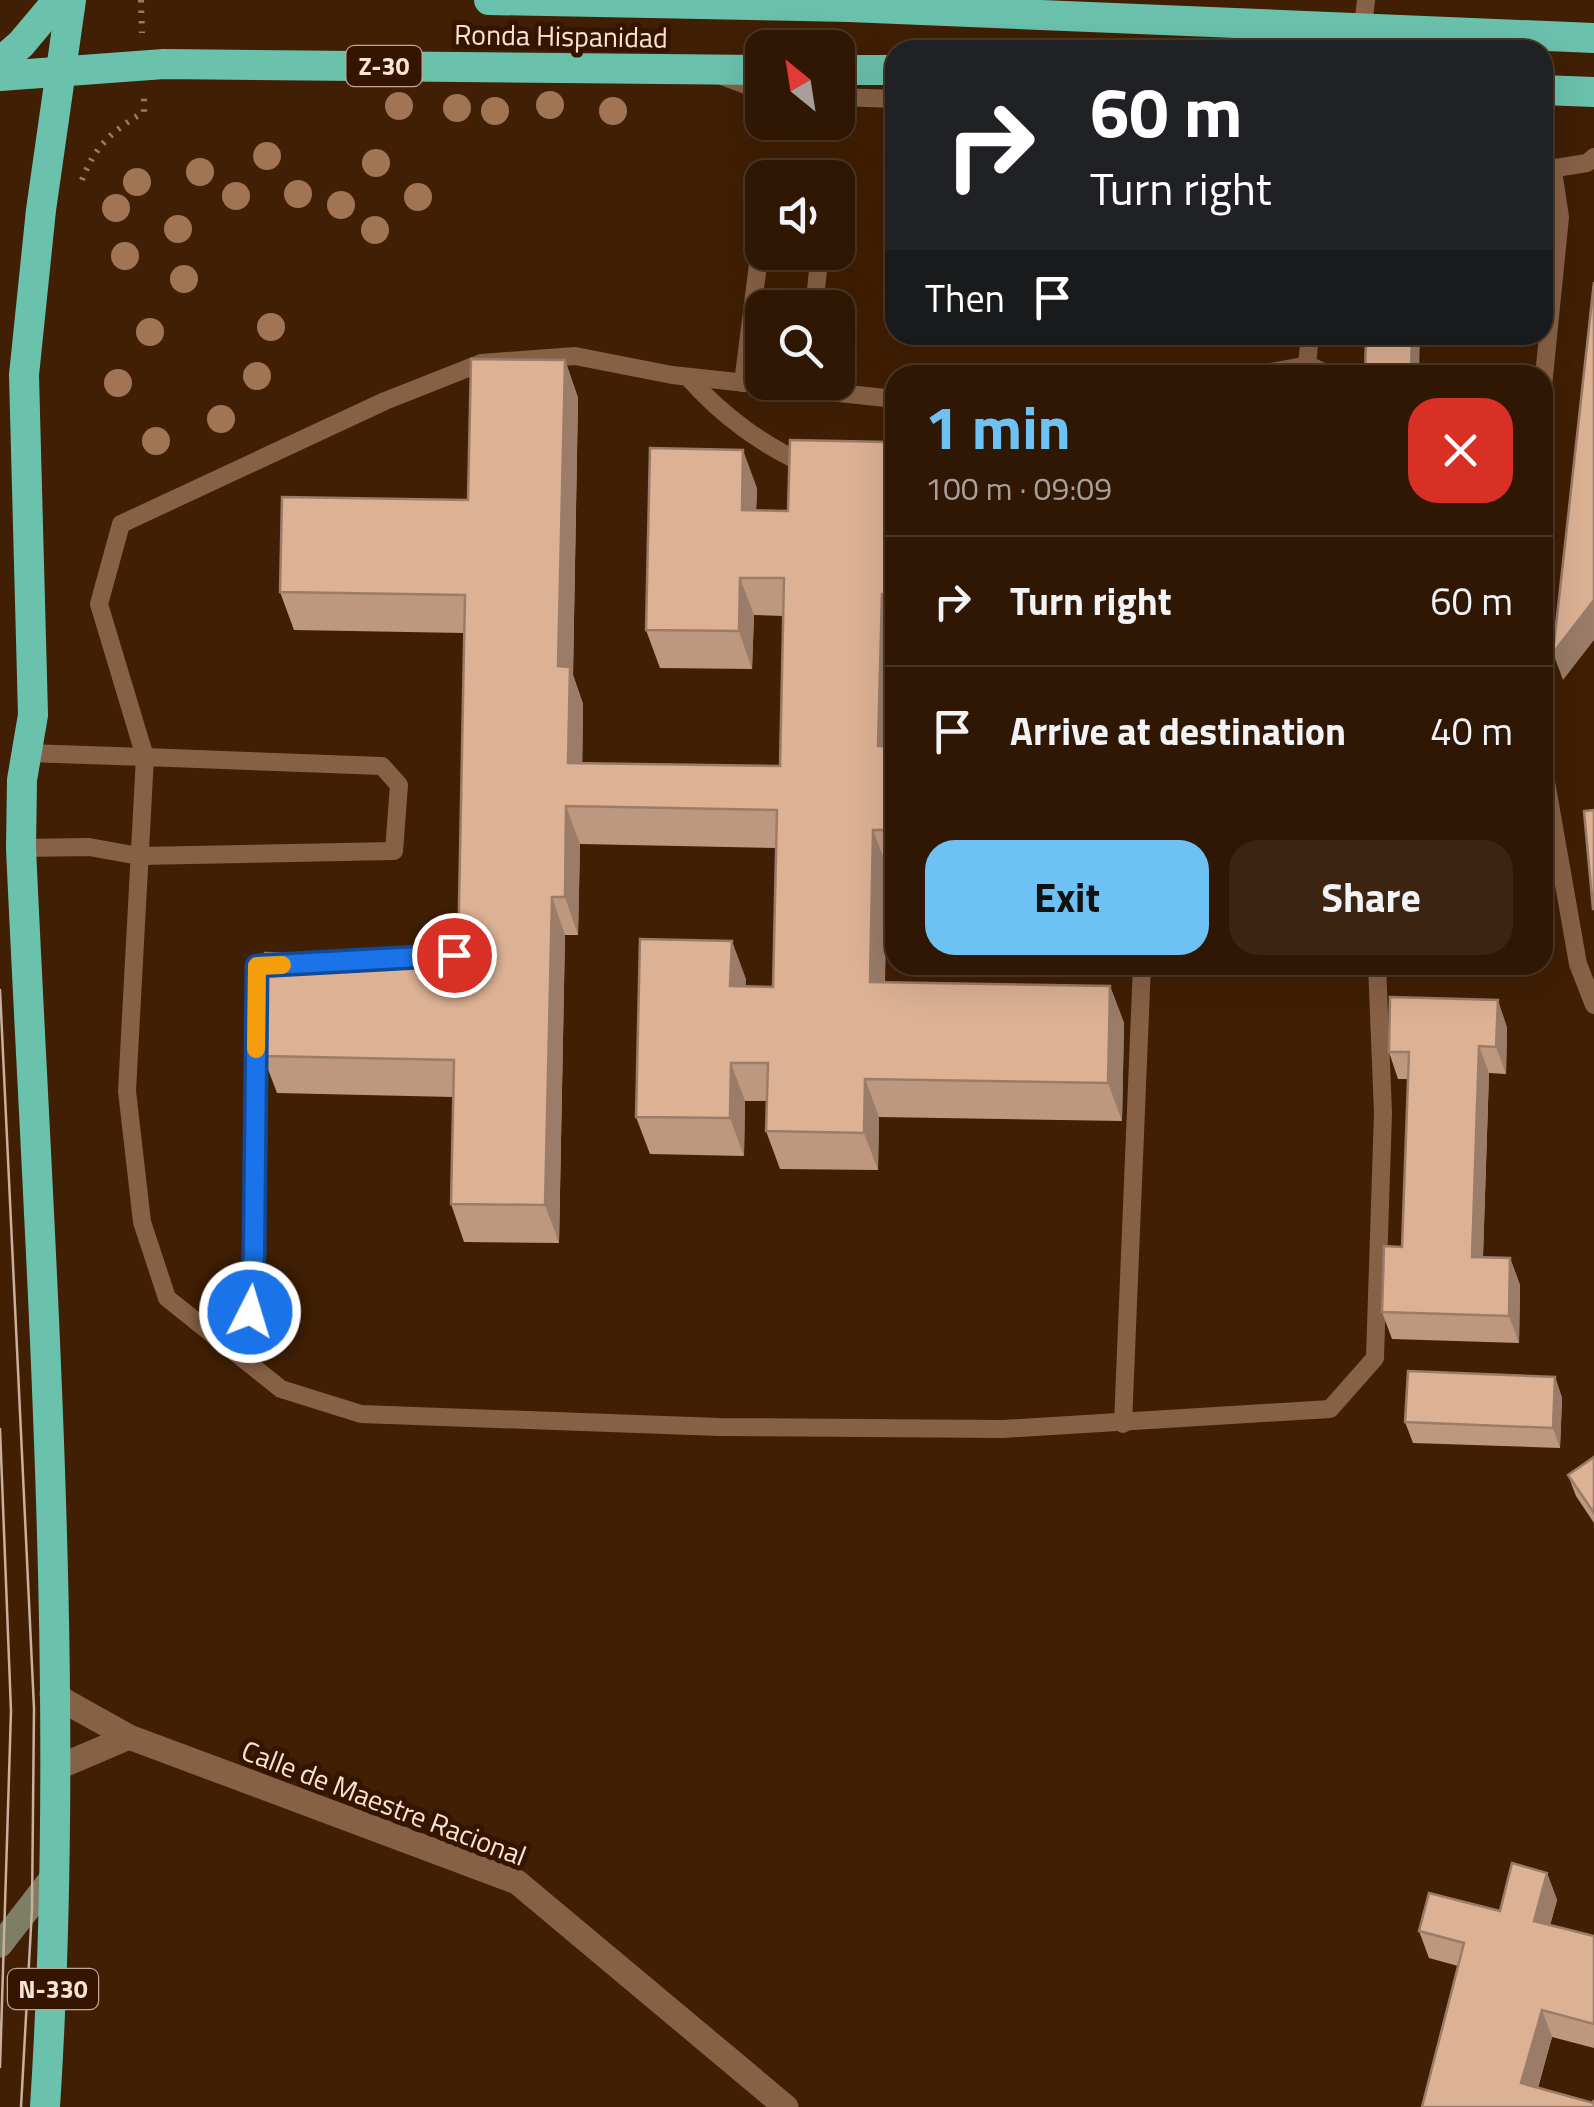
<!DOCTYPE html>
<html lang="en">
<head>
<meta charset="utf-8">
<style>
  body { margin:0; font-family:"Titillium Web",sans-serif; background:#3c2412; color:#f1f3f6; height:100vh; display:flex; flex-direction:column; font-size:38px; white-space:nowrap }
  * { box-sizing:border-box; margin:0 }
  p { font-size:32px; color:#a89f9a }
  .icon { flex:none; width:55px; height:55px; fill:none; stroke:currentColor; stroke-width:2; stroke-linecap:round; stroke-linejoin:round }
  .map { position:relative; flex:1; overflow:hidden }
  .panel { position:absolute; left:885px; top:365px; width:668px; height:610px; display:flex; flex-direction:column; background:#301703; border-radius:30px; box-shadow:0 10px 40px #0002,0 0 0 2px #4b3625 }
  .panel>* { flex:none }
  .guide { position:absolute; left:885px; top:40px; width:668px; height:305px; border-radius:30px; box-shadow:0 10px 40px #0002,0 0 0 2px #4b3625; background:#202124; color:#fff; overflow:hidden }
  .needle { width:65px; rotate:330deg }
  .buttons { position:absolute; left:745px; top:30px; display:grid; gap:20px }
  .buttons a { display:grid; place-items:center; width:110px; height:110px; border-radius:20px; background:#301703; box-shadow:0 10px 40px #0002,0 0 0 2px #4b3625; font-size:50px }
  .pin { position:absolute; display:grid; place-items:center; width:85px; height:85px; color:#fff; margin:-42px; border:5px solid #fff; border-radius:50%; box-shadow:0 2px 10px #0007 }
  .me { position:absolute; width:110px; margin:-55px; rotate:5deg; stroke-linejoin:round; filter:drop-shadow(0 0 8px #0008) }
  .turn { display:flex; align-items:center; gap:35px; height:210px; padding:0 40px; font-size:45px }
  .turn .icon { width:130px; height:130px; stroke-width:2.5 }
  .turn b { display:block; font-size:70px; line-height:85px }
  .then { display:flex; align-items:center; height:95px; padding:0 40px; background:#0003; gap:20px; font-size:38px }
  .round { display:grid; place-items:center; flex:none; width:105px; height:105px; border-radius:30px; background:#3c2412 }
  .summary { display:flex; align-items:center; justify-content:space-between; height:170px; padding:0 40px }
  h1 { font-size:60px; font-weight:700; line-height:75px; color:#6ec2f3 }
  .primary-button { display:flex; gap:20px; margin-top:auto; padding:20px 40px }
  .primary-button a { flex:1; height:115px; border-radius:30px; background:#6ec2f3; color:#111; font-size:40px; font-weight:700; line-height:115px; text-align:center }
  .primary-button a+a { background:#3c2412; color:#f1f3f6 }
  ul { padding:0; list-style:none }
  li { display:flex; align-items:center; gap:30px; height:130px; padding:0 40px; border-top:2px solid #4b3625 }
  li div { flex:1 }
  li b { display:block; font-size:38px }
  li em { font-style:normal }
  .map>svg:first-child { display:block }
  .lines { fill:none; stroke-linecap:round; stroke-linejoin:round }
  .path { stroke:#977b66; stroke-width:6; stroke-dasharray:2.5 8; stroke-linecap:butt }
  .lane { stroke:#876146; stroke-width:18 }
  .street { stroke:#876146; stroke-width:25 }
  .secondary { stroke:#7e7e65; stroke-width:25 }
  .highway { stroke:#6ac2ad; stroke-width:30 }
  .tram { stroke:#c9b09e; stroke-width:2.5 }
  .tree { fill:#a17554 }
  .wall { fill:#bd987f }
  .shaded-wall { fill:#9a7c68 }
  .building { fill:#dcb194; stroke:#9a7c68; stroke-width:2.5 }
  .route-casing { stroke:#114b97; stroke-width:25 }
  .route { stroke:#1a73e8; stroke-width:18 }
  .slow { stroke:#f59e0b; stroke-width:18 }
  .labels { text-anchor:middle; stroke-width:10; stroke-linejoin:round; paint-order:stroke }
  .shield { fill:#351500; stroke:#bea594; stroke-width:2.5 }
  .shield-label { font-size:25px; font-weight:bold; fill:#f9e3d4 }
  .street-label { font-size:28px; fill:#f9e3d4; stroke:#351500 }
</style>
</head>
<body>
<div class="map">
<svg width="1594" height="2107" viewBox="0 0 1594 2107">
  <rect width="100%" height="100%" fill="#401f04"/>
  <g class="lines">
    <g class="path">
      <polyline points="141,0 142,33"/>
      <path d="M82 180C95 146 113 130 144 112V95"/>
    </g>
    <g class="lane">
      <polyline points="1363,27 1366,0"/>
      <polyline points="722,76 762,91"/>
      <polyline points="838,97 895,99"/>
      <polyline points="1543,170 1587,163 1594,157"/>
      <polyline points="814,308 820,252"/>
      <polyline points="1254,375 1308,365 1330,375"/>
      <polyline points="1306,375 1310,335"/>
      <path d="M688 377C720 414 764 447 810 466"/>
      <polyline points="743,383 762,233"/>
      <polyline points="1542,396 1560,217 1553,171"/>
      <polyline points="27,753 145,757 127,1091 142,1222 167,1298 281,1389 361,1414 719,1427 1003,1429 1330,1409 1375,1358 1383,1113 1377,965"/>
      <polyline points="1542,759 1578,964 1594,1005"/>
      <polyline points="21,848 89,847 139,856 394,851 399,785 382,766 145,757 99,604 121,524 385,401 481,363 575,356 672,375 895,399"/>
      <polyline points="405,958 454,955"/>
      <polyline points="231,1349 250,1312 255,1253 257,966 289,964"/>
      <polyline points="1123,1424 1142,965"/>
    </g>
    <g class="street">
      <polyline points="52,1694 129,1737 517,1882 786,2107"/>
      <polyline points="54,1769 129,1737"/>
    </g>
    <polyline class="secondary" points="0,1945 55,1874"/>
    <g class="highway">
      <polyline points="489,0 849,7 1594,38"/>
      <polyline points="0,62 21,44 58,0"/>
      <polyline points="838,70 895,70"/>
      <polyline points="0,76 164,64 762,70"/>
      <polyline points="1542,90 1594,92"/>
      <path d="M45 2107C72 1687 40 1268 21 848L22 780 33 715 24 375 41 210 71 0"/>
    </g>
    <g class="tram">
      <polyline points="0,990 34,1708 32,1909 21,2107"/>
      <polyline points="0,1429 11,1711 0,2067"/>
    </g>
  </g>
  <g class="tree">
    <circle cx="550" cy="105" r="14"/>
    <circle cx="399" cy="106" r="14"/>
    <circle cx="457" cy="108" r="14"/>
    <circle cx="495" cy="111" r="14"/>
    <circle cx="613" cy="111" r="14"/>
    <circle cx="267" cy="156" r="14"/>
    <circle cx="376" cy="163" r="14"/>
    <circle cx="200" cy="172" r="14"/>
    <circle cx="137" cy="182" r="14"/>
    <circle cx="298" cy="194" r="14"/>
    <circle cx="236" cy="196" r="14"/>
    <circle cx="418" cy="197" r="14"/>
    <circle cx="341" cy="205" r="14"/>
    <circle cx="116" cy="208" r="14"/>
    <circle cx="178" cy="229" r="14"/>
    <circle cx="375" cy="230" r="14"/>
    <circle cx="125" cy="256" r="14"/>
    <circle cx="184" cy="279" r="14"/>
    <circle cx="271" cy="327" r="14"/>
    <circle cx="150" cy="332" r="14"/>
    <circle cx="257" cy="376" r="14"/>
    <circle cx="118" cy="383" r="14"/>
    <circle cx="221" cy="419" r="14"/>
    <circle cx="156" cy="441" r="14"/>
  </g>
  <g class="wall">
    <polygon points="565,360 578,398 573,675 583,704 582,763 780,766 783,616 754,615 752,669 660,668 646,630 757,488 756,510 788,511 888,442 895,462 895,650 893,747 895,747 895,867 887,867 885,982 1110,986 1124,1023 1122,1121 879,1117 878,1170 780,1169 766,1131 767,1101 745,1101 744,1156 650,1154 636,1117 746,979 745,986 773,987 776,848 580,844 578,935 565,935 559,1243 464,1242 451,1204 453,1097 277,1093 263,1056 458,957 464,633 294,630 280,592 468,500"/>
    <polygon points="1507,1027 1506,1074 1489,1073 1483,1257 1510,1258 1520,1285 1519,1343 1392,1339 1382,1312 1402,1247 1408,1079 1398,1079 1389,1052"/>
    <polygon points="1555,1377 1562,1398 1560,1448 1413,1443 1405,1422"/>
    <polygon points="1594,1457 1594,1523 1576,1496 1568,1475"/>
    <polygon points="1547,1873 1557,1900 1550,1925 1594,1936 1594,2048 1552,2037 1538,2088 1594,2107 1422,2107 1458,1966 1429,1958 1419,1931 1500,1911"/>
  </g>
  <g class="shaded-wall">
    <polygon points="1412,335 1420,335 1419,375 1411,375"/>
    <polygon points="565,360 578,398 573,675 583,704 582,801 568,763 558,666"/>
    <polygon points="888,442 895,462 895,518 887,495"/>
    <polygon points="743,450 757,488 755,548 742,510"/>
    <polygon points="740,578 754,615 752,669 739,631"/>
    <polygon points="882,594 895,631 892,784 878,746"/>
    <polygon points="1594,600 1594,640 1563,680 1553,653"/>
    <polygon points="566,806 580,844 578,935 565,897"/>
    <polygon points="873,830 887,867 884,1019 870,982"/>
    <polygon points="552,897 565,935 559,1243 545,1205"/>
    <polygon points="732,941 746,979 744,1023 730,986"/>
    <polygon points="1110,986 1124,1023 1122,1121 1108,1083"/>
    <polygon points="1498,1000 1507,1027 1506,1074 1496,1047"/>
    <polygon points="1479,1046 1489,1073 1482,1284 1472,1257"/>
    <polygon points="731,1063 745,1101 744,1156 730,1118"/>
    <polygon points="865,1079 879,1117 878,1170 864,1133"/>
    <polygon points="1510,1258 1520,1285 1519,1343 1509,1316"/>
    <polygon points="1555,1377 1562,1398 1560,1448 1553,1428"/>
    <polygon points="1547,1873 1557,1900 1544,1948 1534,1921"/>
    <polygon points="1542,2010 1552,2037 1532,2107 1521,2083"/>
  </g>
  <g class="building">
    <polygon points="1594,282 1594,600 1553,653"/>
    <polygon points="1366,335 1412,335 1411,375 1365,375"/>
    <polygon points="471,359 565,360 558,666 570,667 568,763 780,766 784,578 740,578 739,631 646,630 650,448 743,450 742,510 788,511 790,440 888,442 887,495 895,495 895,595 882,594 878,746 895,747 895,830 873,830 870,982 1110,986 1108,1083 865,1079 864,1133 766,1131 768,1063 731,1063 730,1118 636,1117 640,939 732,941 730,986 773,987 777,810 566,806 565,897 552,897 545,1205 451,1204 454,1060 263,1056 265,953 458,957 465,595 280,592 282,497 468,500"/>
    <polygon points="1594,810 1594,909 1593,909 1584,811"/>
    <polygon points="1390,997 1498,1000 1496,1047 1479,1046 1472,1257 1510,1258 1509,1316 1382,1312 1384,1246 1402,1247 1409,1052 1389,1052"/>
    <polygon points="1408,1371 1555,1377 1553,1428 1405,1422"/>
    <polygon points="1594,1457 1594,1513 1568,1475"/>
    <polygon points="1512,1863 1547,1873 1534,1921 1594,1936 1594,2024 1542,2010 1521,2083 1593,2103 1594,2100 1594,2107 1422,2107 1464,1943 1419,1931 1429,1893 1500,1911"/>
  </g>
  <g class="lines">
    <g class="route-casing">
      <polyline id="route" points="250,1312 254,1253 257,966 454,955"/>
    </g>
    <use href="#route" class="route"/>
    <polyline class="slow" points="256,1049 257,966 282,965"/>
  </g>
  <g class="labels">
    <g class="shield">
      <rect x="346.5" y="46" width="75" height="40" rx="8"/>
      <rect x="8" y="1969" width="90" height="40" rx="8"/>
    </g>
    <g class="shield-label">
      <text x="384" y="75">Z-30</text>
      <text x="53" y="1998">N-330</text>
    </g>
    <g class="street-label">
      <text transform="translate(561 36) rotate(1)" y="10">Ronda Hispanidad</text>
      <text transform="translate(384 1803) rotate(21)" y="10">Calle de Maestre Racional</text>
    </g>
  </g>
</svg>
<div class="buttons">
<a><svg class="needle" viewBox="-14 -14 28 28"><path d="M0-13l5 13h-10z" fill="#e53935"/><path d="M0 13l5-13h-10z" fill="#a89f9a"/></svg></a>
<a><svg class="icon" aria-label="sound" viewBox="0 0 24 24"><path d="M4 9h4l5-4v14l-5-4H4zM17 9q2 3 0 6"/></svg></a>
<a><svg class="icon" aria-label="search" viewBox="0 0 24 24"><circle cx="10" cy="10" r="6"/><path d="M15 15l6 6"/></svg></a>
</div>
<div class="pin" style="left:454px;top:955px;background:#d93025"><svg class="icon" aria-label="arrive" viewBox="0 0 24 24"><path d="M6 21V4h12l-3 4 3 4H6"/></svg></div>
<svg class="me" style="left:250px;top:1312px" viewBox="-20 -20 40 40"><circle r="17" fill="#1a73e8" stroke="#fff" stroke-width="3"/><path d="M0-11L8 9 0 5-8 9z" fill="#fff"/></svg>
<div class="guide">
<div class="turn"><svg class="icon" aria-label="right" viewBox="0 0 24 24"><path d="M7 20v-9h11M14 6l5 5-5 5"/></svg><div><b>60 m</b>Turn right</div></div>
<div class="then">Then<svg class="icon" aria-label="arrive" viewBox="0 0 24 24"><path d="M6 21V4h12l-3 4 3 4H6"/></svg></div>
</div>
<section class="panel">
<div class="summary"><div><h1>1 min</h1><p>100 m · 09:09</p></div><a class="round" style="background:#d93025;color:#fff"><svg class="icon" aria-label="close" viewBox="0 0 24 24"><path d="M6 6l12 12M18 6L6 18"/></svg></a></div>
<ul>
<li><svg class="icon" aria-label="right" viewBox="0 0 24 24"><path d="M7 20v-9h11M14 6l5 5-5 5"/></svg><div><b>Turn right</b></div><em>60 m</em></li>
<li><svg class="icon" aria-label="arrive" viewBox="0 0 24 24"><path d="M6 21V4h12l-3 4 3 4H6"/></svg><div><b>Arrive at destination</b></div><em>40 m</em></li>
</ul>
<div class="primary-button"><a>Exit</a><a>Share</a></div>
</section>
</div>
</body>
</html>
